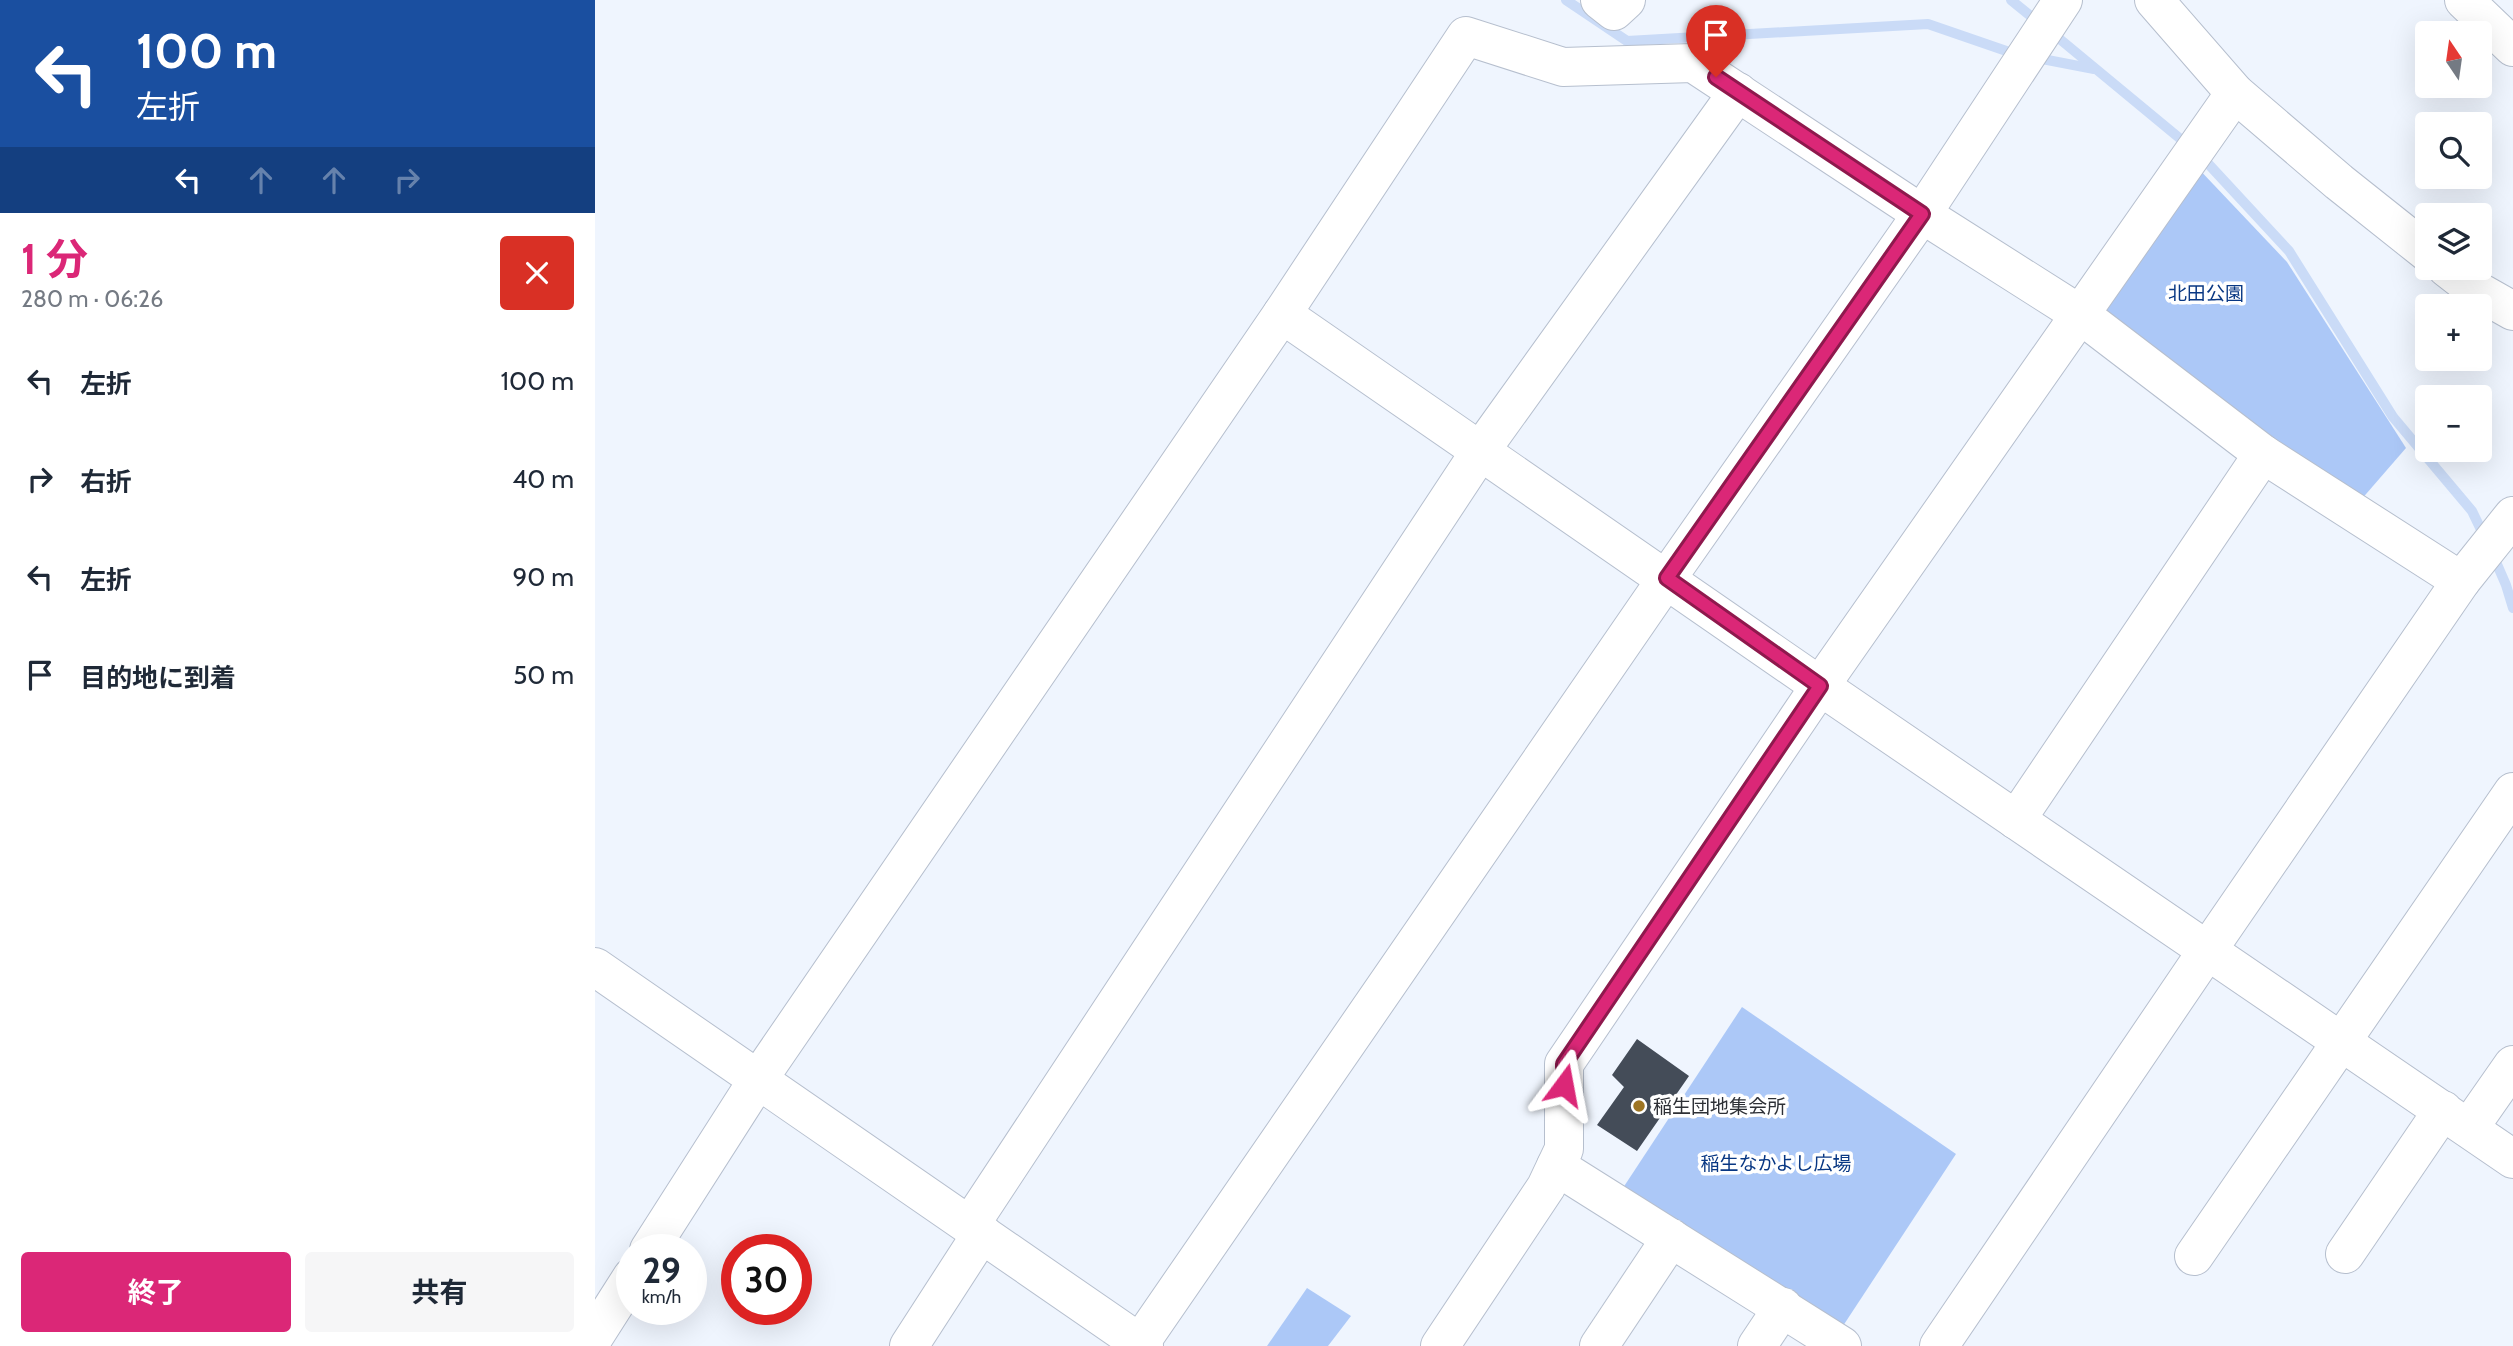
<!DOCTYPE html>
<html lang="ja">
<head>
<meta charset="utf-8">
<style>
  body { margin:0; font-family:Cabin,"Noto Sans JP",sans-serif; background:#f6f6f7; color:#1f2937; height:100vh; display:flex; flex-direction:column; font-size:26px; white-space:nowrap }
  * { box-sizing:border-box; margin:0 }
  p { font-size:23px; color:#747a83 }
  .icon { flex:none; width:38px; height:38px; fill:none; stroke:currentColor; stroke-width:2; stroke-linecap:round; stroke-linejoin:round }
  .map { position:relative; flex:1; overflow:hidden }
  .side { display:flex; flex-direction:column; background:#fff; width:595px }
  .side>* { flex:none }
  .banner { background:#1a4fa0; color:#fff; overflow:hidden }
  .needle { width:46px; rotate:347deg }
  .tools { position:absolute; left:1820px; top:21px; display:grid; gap:14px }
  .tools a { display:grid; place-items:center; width:77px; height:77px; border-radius:7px; background:#fff; box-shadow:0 7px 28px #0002; font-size:35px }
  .speed { position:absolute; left:21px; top:1234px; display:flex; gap:14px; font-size:35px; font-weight:700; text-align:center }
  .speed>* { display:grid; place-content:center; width:91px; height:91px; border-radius:50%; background:#fff; box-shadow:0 7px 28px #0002; line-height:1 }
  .speed small { font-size:18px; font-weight:400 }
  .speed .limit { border:10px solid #d22; background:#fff; color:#111 }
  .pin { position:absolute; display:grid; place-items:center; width:60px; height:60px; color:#fff; margin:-72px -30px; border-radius:50% 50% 50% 0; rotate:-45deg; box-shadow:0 0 7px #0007 }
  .pin .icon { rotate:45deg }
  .me { position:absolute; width:77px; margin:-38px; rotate:13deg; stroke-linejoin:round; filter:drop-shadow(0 0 5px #0008) }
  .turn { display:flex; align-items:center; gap:24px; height:147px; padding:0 21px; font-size:32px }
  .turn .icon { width:91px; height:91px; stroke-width:2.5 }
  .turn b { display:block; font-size:49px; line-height:60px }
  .lanes { display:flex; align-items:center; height:66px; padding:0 21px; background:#0003; justify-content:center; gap:35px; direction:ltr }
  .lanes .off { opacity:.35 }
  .round { display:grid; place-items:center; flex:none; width:74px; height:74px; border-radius:7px; background:#f6f6f7 }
  .overview { display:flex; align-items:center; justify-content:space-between; height:119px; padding:0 21px }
  h1 { font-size:42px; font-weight:700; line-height:52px; color:#db2777 }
  .cta { display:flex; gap:14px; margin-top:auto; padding:14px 21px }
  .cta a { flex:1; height:80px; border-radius:7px; background:#db2777; color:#fff; font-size:28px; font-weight:700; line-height:80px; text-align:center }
  .cta a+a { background:#f6f6f7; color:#1f2937 }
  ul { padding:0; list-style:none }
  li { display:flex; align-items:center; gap:21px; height:98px; padding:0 21px }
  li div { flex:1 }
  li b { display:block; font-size:26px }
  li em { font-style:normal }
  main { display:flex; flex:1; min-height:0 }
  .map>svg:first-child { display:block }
  .green { fill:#acc8f7 }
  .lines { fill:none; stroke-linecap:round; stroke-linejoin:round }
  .stream { stroke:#cadbf7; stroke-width:10 }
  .building { fill:#444c58 }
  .minor-casing { stroke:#b6bfce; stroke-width:40 }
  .minor { stroke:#fff; stroke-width:38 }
  .route-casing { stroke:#8e194d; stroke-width:18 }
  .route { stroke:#db2777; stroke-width:12 }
  .poi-dot { fill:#9e7523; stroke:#fff; stroke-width:2.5 }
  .labels { text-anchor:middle; stroke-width:7; stroke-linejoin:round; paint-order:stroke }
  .park-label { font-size:19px; fill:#083783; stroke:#fff }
  .poi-label { font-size:19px; fill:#2d3036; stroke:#fff; text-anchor:start }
</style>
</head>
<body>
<main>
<section class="side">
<div class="banner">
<div class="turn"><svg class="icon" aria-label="left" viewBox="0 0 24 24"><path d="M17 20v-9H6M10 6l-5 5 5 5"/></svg><div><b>100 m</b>左折</div></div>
<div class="lanes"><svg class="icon" aria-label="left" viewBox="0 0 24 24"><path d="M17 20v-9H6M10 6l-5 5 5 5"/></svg><svg class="icon off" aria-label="ahead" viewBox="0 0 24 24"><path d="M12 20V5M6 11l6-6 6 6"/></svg><svg class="icon off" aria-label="ahead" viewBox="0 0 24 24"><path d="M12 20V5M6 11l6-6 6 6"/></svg><svg class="icon off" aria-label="right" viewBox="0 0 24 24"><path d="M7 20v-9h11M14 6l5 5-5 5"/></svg></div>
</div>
<div class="overview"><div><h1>1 分</h1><p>280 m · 06:26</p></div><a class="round" style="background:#d93025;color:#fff"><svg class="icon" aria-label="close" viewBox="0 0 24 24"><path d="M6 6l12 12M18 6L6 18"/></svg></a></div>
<ul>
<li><svg class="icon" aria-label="left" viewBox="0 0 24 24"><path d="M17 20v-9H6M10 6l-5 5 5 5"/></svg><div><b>左折</b></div><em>100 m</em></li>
<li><svg class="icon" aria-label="right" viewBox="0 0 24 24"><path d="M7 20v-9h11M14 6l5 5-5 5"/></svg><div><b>右折</b></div><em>40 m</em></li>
<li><svg class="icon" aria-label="left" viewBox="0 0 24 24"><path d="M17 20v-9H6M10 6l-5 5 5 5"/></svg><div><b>左折</b></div><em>90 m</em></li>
<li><svg class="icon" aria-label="arrive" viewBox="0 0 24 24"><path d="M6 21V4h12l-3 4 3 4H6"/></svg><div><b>目的地に到着</b></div><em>50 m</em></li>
</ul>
<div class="cta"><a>終了</a><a>共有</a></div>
</section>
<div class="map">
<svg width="1918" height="1346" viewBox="0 0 1918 1346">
  <rect width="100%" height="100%" fill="#eff5fe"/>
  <g class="green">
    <polygon points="1600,165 1692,262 1811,448 1765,501 1499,310"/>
    <polygon points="1147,1007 1361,1154 1244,1332 1024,1194"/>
    <polygon points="712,1288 756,1316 733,1346 672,1346"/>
  </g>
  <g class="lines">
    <g class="stream">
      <polyline points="971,0 1032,41 1333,24 1423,55"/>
      <polyline points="1416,0 1443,22"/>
      <polyline points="1455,31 1594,146"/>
      <polyline points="1442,58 1499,69"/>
      <polyline points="1606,156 1694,251 1798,417 1877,511 1890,538"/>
      <polyline points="1898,555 1911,585 1918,608"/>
    </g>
  </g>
  <polygon class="building" points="1042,1039 1094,1076 1042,1151 1002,1125 1029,1087 1017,1075"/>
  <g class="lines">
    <g class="minor-casing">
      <g id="minor">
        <polyline points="1005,0 1019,11 1031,0"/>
        <polyline points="1559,0 1640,93 1744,182 1832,252"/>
        <polyline points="1869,0 1918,47"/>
        <polyline points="1852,268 1879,289 1918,311"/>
        <polyline points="687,314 1225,686 1918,1159"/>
        <polyline points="1866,581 1918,516"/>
        <polyline points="1421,820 1668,454"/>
        <polyline points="0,967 549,1346"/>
        <polyline points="1874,1128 1918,1065"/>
        <polyline points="961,1166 1247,1346"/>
        <polyline points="375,1225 886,450 1143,92"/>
        <polyline points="54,1250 162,1081 687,314 871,36 968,67 1098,63 1327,214 1486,315 1668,454 1866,581 1612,951 1344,1346"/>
        <polyline points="1750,1254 1848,1110"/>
        <polyline points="1599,1256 1918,792"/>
        <polyline points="0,1335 37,1277"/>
        <polyline points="314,1346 387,1233"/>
        <polyline points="543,1346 1072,578 1327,214 1468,0"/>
        <polyline points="845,1346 951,1187 969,1149 969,1064 1225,686 1640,93"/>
        <polyline points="1004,1346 1076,1238"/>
        <polyline points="1162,1346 1188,1307"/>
      </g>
    </g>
    <use href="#minor" class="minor"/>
  </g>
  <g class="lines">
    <g class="route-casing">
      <polyline id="route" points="969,1085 969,1064 1225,686 1072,578 1327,214 1121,77"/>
    </g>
    <use href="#route" class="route"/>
  </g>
  <circle class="poi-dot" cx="1044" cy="1106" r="7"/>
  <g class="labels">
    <g class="park-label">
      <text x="1611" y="300">北田公園</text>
      <text x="1181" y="1170">稲生なかよし広場</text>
    </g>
    <g class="poi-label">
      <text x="1058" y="1113">稲生団地集会所</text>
    </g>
  </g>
</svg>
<div class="tools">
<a><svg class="needle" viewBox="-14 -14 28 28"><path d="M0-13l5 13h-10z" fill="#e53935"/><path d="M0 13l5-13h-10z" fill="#747a83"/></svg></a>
<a><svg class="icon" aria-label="search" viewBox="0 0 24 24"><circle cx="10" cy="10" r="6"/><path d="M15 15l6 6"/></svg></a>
<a><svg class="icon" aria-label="layers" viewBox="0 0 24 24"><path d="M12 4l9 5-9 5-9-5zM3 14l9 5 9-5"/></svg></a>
<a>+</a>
<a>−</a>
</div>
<div class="speed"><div>29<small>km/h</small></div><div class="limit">30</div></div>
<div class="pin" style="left:1121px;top:77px;background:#d93025"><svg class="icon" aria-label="arrive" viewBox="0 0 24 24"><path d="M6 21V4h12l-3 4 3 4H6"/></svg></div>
<svg class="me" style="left:969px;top:1085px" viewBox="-20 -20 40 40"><path d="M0-17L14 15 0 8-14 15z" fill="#db2777" stroke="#fff" stroke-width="4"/></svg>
</div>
</main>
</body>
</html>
